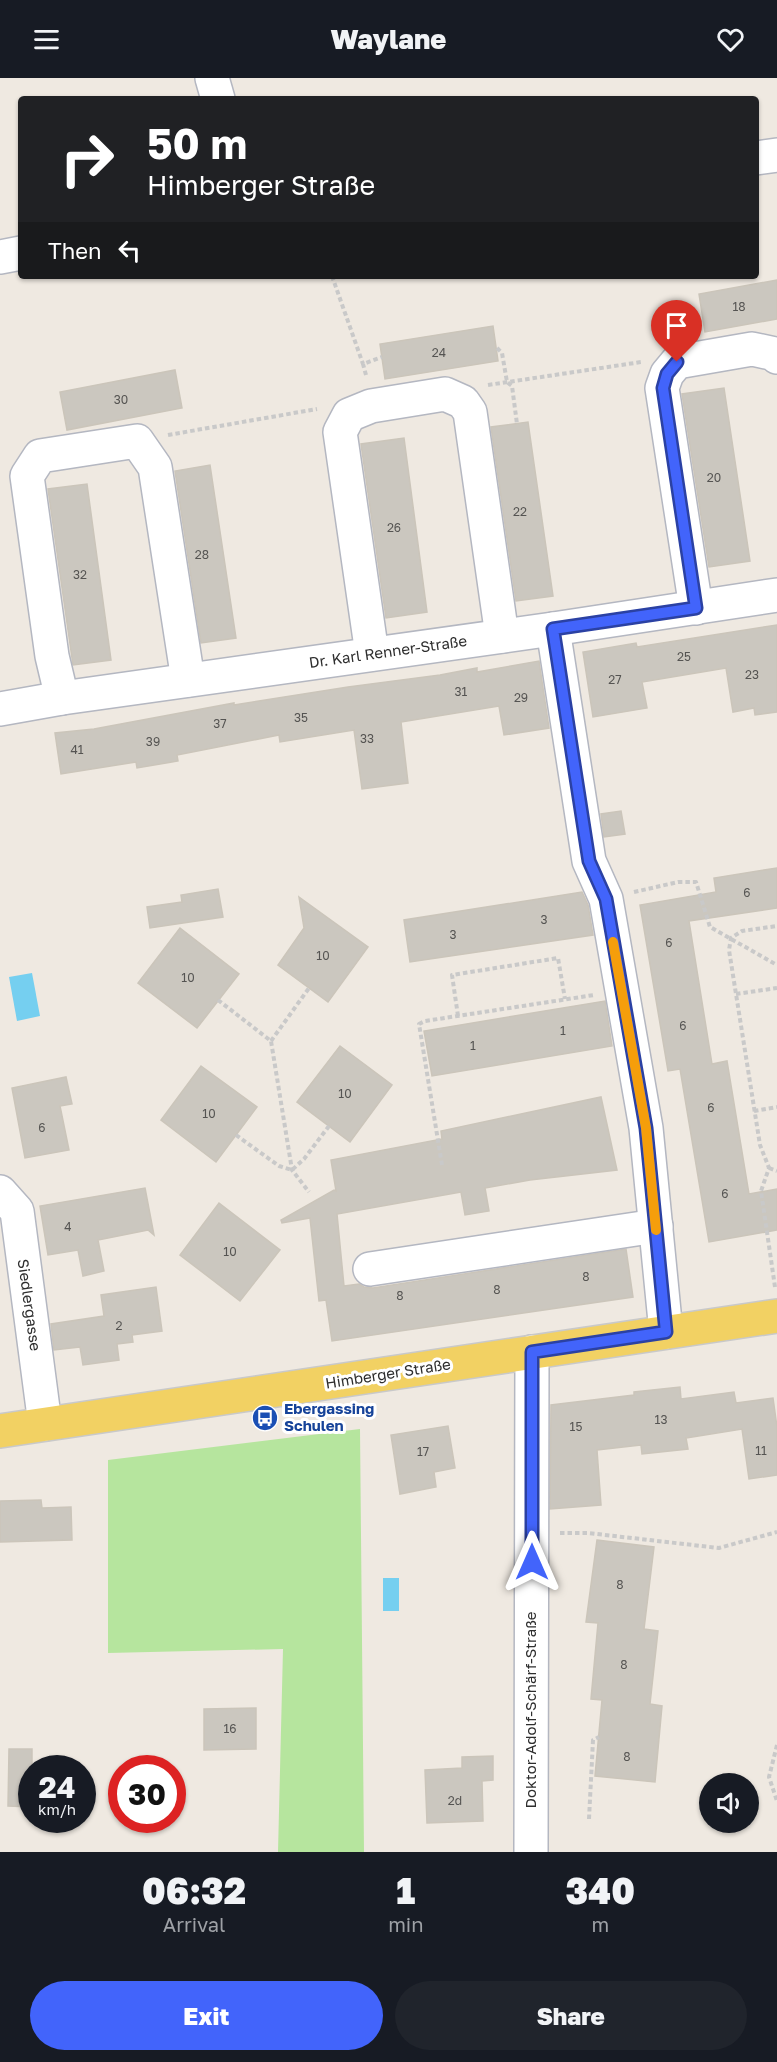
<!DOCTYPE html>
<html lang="en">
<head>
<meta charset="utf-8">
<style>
  body { margin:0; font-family:"Golos Text",sans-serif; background:#20242c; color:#f1f3f6; height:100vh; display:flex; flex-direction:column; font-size:22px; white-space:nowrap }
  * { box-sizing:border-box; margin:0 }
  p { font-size:20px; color:#9ea1a6 }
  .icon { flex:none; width:33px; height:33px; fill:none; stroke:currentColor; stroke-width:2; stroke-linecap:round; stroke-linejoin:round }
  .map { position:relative; height:1774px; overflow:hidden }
  .drawer { display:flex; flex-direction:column; background:#171b24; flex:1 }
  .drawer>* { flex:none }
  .banner { position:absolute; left:18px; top:18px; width:741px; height:183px; border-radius:6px; box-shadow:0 2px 4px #0004; background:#202124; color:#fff; overflow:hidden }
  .fabs { position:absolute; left:699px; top:1695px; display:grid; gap:12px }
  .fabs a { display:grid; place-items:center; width:60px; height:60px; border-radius:50%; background:#171b24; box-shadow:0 2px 4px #0004; font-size:30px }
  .speed { position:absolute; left:18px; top:1677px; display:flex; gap:12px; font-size:30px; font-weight:700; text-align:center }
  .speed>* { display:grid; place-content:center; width:78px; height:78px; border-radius:50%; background:#171b24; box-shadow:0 2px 4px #0004; line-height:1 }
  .speed small { font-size:15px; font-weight:400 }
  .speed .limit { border:9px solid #d22; background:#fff; color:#111 }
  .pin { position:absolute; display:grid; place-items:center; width:51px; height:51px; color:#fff; margin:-62px -26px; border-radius:50% 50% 50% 0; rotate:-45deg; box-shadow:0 0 6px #0007 }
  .pin .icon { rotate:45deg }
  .me { position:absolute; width:66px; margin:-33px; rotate:0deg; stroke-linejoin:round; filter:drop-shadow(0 0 4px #0008) }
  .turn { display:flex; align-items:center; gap:21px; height:126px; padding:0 30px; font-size:27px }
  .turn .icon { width:78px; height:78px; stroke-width:2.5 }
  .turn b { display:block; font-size:42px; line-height:51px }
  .then { display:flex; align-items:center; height:57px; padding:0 30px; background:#0003; gap:12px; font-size:22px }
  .eta { display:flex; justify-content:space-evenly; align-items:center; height:102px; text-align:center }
  .eta b { font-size:36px; font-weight:800; line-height:42px }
  .cta { display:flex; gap:12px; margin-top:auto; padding:12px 30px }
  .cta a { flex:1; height:69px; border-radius:36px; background:#4264fb; color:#fff; font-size:24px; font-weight:800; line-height:69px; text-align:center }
  .cta a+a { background:#20242c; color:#f1f3f6 }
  header { display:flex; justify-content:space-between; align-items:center; height:78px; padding:0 30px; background:#171b24; font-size:27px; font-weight:800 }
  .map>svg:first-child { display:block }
  .green { fill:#b6e59e }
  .water { fill:#75cff0 }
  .building { fill:#cbc7bf; stroke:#cbc5ba; stroke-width:1.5 }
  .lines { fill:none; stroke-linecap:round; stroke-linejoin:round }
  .minor-casing { stroke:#b4b7c1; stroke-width:36 }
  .major-casing { stroke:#c9c9c9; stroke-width:36 }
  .path { stroke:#c9c9c9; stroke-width:4; stroke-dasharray:4.5 3; stroke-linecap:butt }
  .minor { stroke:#fff; stroke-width:33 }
  .major { stroke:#f2d163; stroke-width:33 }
  .route-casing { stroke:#2b41a3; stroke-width:15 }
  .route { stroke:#4264fb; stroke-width:10 }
  .slow { stroke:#f59e0b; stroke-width:10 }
  .labels { text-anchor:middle; stroke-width:6; stroke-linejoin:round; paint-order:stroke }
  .number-label { font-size:12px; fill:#555452 }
  .street-label { font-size:15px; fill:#2e2e2e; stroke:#fff }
  .transit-label { font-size:15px; font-weight:bold; fill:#164399; stroke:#fff; text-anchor:start }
</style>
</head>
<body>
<header><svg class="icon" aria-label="menu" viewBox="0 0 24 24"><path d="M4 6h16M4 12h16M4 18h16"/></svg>Waylane<svg class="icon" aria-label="heart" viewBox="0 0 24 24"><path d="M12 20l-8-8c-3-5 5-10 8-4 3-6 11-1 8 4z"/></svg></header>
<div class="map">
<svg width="777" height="1774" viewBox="0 0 777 1774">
  <rect width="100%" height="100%" fill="#efe9e1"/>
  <polygon class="green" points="360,1351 364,1774 278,1774 283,1571 108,1575 108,1382"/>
  <g class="water">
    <polygon points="32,895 40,938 17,943 9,899"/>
    <rect x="383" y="1500" width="16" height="33"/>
  </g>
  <g class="building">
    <polygon points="777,202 777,241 705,254 699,216"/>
    <polygon points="493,248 498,283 385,301 380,266"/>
    <polygon points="175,292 182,330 67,352 60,314"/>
    <polygon points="724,310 750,483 709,489 682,316"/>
    <polygon points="528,344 553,518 516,523 491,349"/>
    <polygon points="404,360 427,534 386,540 361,366"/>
    <polygon points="210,387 236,560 201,565 175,393"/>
    <polygon points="87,406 111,582 73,587 48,411"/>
    <polygon points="777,547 777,634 755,637 754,630 733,634 726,590 642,604 647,630 593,639 583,574 636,565 637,569"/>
    <polygon points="539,583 549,650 504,657 499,628 401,644 408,705 362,711 354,652 280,664 279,657 177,677 178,683 137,690 136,684 61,696 55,655 94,651 234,625 234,627 348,609 440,597 477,590 477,594"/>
    <polygon points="621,733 625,756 604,759 601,736"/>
    <polygon points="777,790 777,830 689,843 712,986 727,983 749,1116 777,1111 777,1152 709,1164 680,991 668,993 640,827 716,814 714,800"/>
    <polygon points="218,811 223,839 150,850 147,829 182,824 181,817"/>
    <polygon points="582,814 588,827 593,857 410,884 404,842"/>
    <polygon points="299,819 368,869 328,924 278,887 304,850"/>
    <polygon points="180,850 239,896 197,950 138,905"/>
    <polygon points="605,923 612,968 432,998 424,953"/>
    <polygon points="340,968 392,1007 350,1064 297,1024"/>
    <polygon points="201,988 257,1029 216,1084 161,1042"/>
    <polygon points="66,999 72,1026 60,1028 69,1072 25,1080 12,1010"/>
    <polygon points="601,1019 617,1092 530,1102 485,1110 489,1133 465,1137 461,1114 337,1136 344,1208 359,1206 364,1209 373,1210 626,1171 633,1219 332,1263 326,1222 319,1223 310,1140 282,1145 281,1142 334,1112 336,1113 331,1082 442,1061 441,1053"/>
    <polygon points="145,1110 154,1157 148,1152 98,1162 104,1193 83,1198 78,1172 48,1177 40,1128"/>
    <polygon points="219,1125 280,1172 240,1223 180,1177"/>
    <polygon points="156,1209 162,1253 132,1257 133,1264 117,1266 119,1282 83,1287 80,1269 54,1272 51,1246 104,1238 101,1217"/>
    <polygon points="680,1309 681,1321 734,1314 736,1325 773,1320 777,1349 777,1397 749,1401 742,1351 686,1360 688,1371 642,1376 641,1367 597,1372 601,1427 550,1431 551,1327 634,1317 634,1314"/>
    <polygon points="448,1348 455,1390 434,1394 436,1409 400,1416 391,1357"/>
    <polygon points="41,1422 42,1430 71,1429 72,1462 0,1464 0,1423"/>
    <polygon points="597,1462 654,1469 644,1551 658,1553 650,1626 662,1628 655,1704 595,1698 602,1622 591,1621 598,1545 586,1544"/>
    <polygon points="256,1630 256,1671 204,1672 204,1631"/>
    <polygon points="9,1671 32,1671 32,1729 8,1728"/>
    <polygon points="493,1678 493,1702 482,1703 483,1743 427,1745 425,1692 462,1690 462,1679"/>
  </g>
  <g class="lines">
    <g class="minor-casing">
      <g id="minor">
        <polyline points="212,0 218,21"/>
        <polyline points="756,80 777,77"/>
        <polyline points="0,179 21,175"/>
        <polyline points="696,530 662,310 667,296 677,284 752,271 775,276 777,279"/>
        <polyline points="553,551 589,783 606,821 646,1050 666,1254"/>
        <polyline points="372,576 340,354 349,337 371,328 445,316 463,324 470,334 502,558"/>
        <polyline points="62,620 52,578 27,398 40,378 137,363 155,389 188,602"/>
        <polyline points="0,631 62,620 553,551 777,517"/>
        <polyline points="0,1114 17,1133 45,1346"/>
        <polyline points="370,1191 656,1148"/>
        <polyline points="531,1774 532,1274"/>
      </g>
    </g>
    <g class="major-casing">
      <polyline id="major" points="0,1353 777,1238"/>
    </g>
    <g class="path">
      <polyline points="332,198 363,286"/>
      <polyline points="497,270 502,275 507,304 512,308 517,346"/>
      <polyline points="366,297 363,286 382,279"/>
      <polyline points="488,307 641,284"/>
      <polyline points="168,357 317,331"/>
      <polyline points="634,814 678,804 696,804 710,849 777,887"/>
      <polyline points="736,916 777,910"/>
      <polyline points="218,922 271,963 292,1092 309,1114"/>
      <polyline points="458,938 452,897 558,880 565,921"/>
      <polyline points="271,963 309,910"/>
      <polyline points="754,1033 777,1029"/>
      <polyline points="236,1057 279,1088 292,1092 304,1081 329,1048"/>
      <polyline points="442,1087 419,946 425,943 594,917"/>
      <polyline points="769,1090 777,1093"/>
      <polyline points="775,1209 761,1113 769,1090 760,1067 729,872 731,860 742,853 777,848"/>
      <polyline points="560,1455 588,1455 719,1470 777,1454"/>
      <polyline points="777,1667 769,1699 777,1723"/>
      <polyline points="589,1741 593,1662 599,1659"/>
    </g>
    <use href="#minor" class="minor"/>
    <use href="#major" class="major"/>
  </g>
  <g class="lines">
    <g class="route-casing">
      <polyline id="route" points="532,1484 532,1274 666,1254 646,1050 606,821 589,783 553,551 696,530 663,310 667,296 677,284"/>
    </g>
    <use href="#route" class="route"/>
    <polyline class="slow" points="613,864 646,1050 656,1152"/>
  </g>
  <defs>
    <g id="bus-disc" transform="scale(1.35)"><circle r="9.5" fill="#1a4fb4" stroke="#fff"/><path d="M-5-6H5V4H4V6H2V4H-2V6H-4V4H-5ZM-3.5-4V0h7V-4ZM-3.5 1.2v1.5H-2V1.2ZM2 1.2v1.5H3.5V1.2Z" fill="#fff"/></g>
  </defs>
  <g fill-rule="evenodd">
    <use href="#bus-disc" x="265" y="1340"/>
  </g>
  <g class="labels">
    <g class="number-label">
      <text x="739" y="233">18</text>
      <text x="439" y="279">24</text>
      <text x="121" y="326">30</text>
      <text x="714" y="404">20</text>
      <text x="520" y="438">22</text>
      <text x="394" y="454">26</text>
      <text x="202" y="481">28</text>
      <text x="80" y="501">32</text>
      <text x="684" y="583">25</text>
      <text x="752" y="601">23</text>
      <text x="615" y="606">27</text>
      <text x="461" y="618">31</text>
      <text x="521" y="624">29</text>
      <text x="301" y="644">35</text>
      <text x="220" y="650">37</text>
      <text x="367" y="665">33</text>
      <text x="153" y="668">39</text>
      <text x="77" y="676">41</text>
      <text x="747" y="819">6</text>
      <text x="544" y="846">3</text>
      <text x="453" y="861">3</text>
      <text x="669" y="869">6</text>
      <text x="323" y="882">10</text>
      <text x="188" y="904">10</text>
      <text x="683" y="952">6</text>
      <text x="563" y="957">1</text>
      <text x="473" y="972">1</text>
      <text x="345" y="1020">10</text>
      <text x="711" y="1034">6</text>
      <text x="209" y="1040">10</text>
      <text x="42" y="1054">6</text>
      <text x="725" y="1120">6</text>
      <text x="68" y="1153">4</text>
      <text x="230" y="1178">10</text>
      <text x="586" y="1203">8</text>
      <text x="497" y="1216">8</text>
      <text x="400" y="1222">8</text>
      <text x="119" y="1252">2</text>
      <text x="661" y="1346">13</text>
      <text x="576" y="1353">15</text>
      <text x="761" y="1377">11</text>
      <text x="423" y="1378">17</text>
      <text x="620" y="1511">8</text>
      <text x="624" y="1591">8</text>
      <text x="230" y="1655">16</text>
      <text x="627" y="1683">8</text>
      <text x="455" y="1727">2d</text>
    </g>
    <g class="street-label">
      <text transform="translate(388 574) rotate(-8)" y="5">Dr. Karl Renner-Straße</text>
      <text transform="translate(29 1227) rotate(82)" y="5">Siedlergasse</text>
      <text transform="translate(388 1296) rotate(-9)" y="5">Himberger Straße</text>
      <text transform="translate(531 1632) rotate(-90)" y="5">Doktor-Adolf-Schärf-Straße</text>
    </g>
    <g class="transit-label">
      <text x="284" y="1336">Ebergassing<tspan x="284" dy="17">Schulen</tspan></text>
    </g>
  </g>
</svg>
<div class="fabs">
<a><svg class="icon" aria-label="sound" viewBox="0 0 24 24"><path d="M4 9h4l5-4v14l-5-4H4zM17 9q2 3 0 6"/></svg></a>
</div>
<div class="speed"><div>24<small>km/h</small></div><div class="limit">30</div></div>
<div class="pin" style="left:677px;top:284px;background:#d93025"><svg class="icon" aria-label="arrive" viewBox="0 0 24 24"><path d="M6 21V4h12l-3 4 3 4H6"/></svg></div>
<svg class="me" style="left:532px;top:1484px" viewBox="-20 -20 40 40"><path d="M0-17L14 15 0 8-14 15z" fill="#4264fb" stroke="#fff" stroke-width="4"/></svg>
<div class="banner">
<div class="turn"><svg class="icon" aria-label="right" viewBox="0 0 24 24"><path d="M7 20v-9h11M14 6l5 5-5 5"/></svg><div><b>50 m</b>Himberger Straße</div></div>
<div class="then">Then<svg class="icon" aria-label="left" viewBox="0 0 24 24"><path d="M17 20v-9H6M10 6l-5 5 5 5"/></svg></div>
</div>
</div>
<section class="drawer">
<div class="eta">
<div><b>06:32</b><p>Arrival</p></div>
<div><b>1</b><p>min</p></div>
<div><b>340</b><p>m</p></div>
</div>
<div class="cta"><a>Exit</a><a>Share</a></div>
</section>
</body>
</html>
